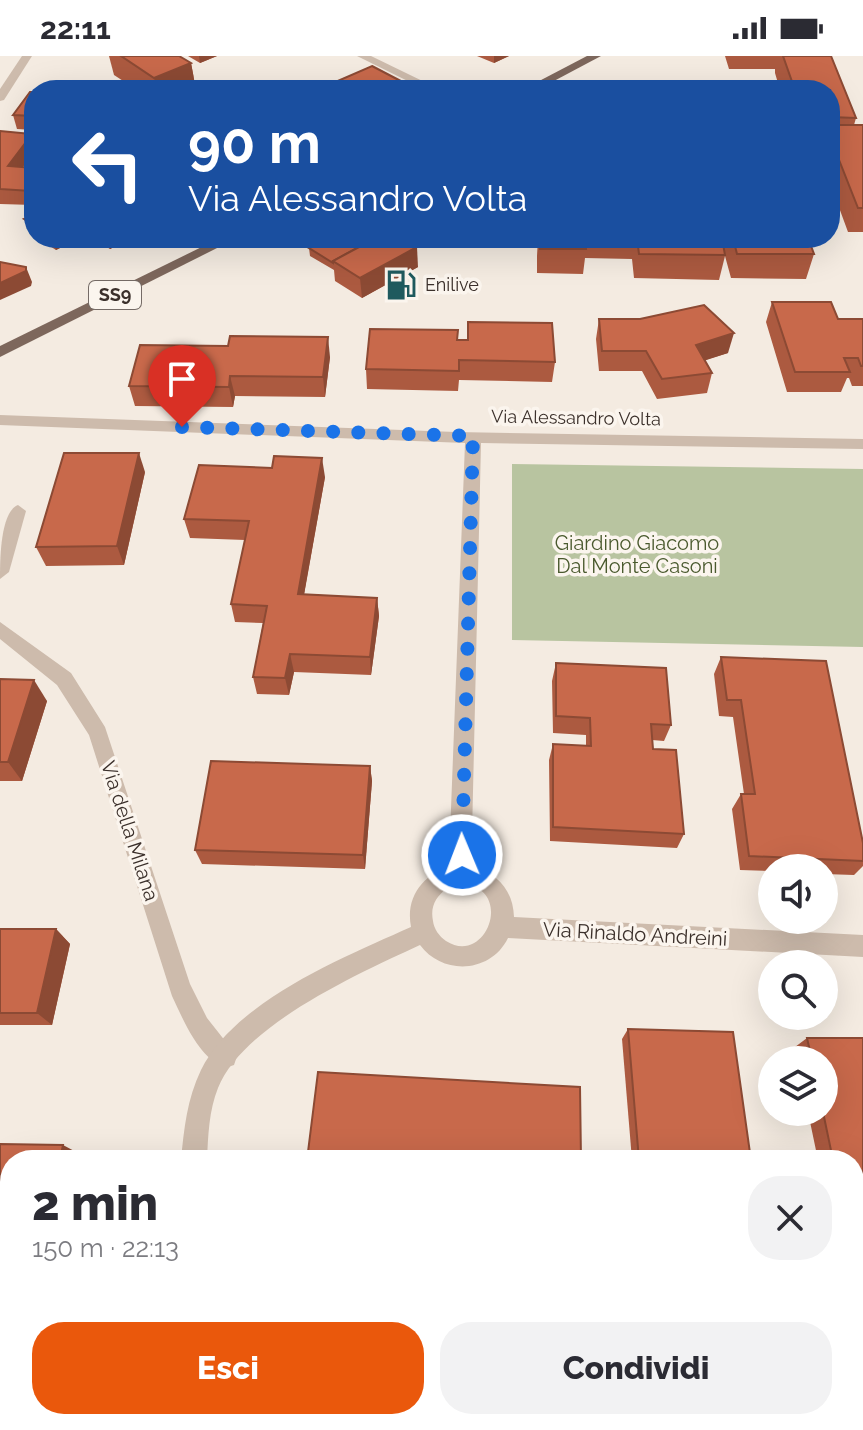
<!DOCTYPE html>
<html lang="it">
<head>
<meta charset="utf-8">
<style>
  body { margin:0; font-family:Raleway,sans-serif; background:#f2f2f3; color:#2b2b33; height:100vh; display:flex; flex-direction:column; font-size:30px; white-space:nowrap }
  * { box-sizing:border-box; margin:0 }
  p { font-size:26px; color:#7c7c81 }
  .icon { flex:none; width:44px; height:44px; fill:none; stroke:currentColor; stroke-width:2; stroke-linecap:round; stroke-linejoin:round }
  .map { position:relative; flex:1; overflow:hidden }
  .drawer { position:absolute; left:0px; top:1094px; width:864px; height:280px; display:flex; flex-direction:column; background:#fff; border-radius:32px 32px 0 0; box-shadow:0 8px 32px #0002 }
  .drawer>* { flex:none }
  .top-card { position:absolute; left:24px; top:24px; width:816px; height:168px; border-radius:32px; box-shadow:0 8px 32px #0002; background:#1a4fa0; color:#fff; overflow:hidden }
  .tools { position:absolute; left:758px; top:798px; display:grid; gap:16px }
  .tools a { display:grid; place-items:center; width:80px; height:80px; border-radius:50%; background:#fff; box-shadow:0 8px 32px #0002; font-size:40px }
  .pin { position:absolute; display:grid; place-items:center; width:68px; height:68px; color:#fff; margin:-82px -34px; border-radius:50% 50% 50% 0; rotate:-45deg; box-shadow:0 0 8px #0007 }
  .pin .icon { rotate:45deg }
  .me { position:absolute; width:88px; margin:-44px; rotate:359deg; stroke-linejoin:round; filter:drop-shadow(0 0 6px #0008) }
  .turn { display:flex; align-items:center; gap:28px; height:168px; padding:0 32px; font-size:36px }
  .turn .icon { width:104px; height:104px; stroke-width:2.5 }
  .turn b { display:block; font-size:56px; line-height:68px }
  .round { display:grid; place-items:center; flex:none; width:84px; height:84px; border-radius:32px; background:#f2f2f3 }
  .head { display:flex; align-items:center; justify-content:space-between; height:136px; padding:0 32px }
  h1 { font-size:48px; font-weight:800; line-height:60px }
  .cta { display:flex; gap:16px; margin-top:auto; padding:16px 32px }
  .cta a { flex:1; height:92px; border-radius:32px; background:#ea580c; color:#fff; font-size:32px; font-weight:800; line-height:92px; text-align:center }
  .cta a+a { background:#f2f2f3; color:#2b2b33 }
  .status { display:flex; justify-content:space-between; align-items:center; height:56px; padding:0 40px; background:#fff; direction:ltr }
  .status svg { height:22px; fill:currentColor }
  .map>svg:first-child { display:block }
  .green { fill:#b8c4a0 }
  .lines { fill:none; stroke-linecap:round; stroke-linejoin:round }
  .service { fill:#cdbbac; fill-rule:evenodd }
  .minor { fill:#cdbbac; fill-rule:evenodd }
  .primary { fill:#7d675c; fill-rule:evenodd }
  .wall { fill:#ac5a40 }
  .shaded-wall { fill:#8c4a34 }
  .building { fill:#c8694b; stroke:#8c4a34; stroke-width:2 }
  .route { stroke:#1a73e8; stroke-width:14; stroke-dasharray:0 25.2 }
  .labels { text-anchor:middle; stroke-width:7; stroke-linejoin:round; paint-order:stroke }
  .far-poi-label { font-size:18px; fill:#3b302b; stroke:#fbf5ee; text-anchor:start }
  .shield { fill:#fbf5ee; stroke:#756b66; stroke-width:2 }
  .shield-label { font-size:18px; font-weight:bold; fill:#3b302b }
  .far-street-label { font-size:18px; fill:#3b302b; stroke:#fbf5ee }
  .park-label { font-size:20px; fill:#4a5a2e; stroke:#fbf5ee }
  .street-label { font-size:20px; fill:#3b302b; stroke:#fbf5ee }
</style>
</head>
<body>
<div class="status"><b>22:11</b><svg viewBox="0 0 49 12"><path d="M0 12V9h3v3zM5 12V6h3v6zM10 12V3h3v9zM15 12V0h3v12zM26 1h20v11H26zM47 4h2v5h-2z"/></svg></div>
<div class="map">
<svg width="863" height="1374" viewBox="0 0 863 1374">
  <rect width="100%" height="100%" fill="#f4ebe1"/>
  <polygon class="green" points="512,408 863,413 863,591 512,584"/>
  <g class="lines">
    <g class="service">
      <path d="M18 449 26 455 9 516 0 523C0 505 0 456 18 449Z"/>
      <path d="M0 566 71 617 105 671 190 928 207 962 237 1000 234 1009 225 1012C198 1001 184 965 172 940L89 679 57 629 0 583Z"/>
    </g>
    <g class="minor">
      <polygon points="22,0 32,0 4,44 0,45 0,33"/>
      <polygon points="357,0 371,0 441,34 426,34"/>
      <path d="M0 359 456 376 863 383V393L481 387 472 779 474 810C498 819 513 834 514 861L863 879V901L508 882C491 917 443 920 420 889 360 917 244 968 218 1032 209 1054 208 1080 207 1104H181C184 1073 187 1043 201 1014 235 945 344 901 411 871 405 840 424 818 452 809L450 779 465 387 0 369ZM466 828C514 837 485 910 446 885 439 880 434 873 433 865 430 850 436 841 447 832Z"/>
      <polygon points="166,1364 194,1364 194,1374 164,1374"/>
    </g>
    <g class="primary">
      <polygon points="587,0 601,0 537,34 522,34"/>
      <polygon points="220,182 237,182 0,301 0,290"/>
    </g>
  </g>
  <g class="wall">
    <polygon points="109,0 179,0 191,7 196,34 137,34 114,19"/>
    <polygon points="188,0 217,0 200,7"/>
    <polygon points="477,0 509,0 494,7"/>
    <polygon points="725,0 831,0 856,62 854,69 863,69 863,176 848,176 830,127 830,34 780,34 775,17 775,13 729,13"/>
    <polygon points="34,36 34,74 17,73 13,59"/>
    <polygon points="0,75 34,96 23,111 34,112 34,149 0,148"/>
    <polygon points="34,159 34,180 30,178 24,163"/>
    <polygon points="37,182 80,182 56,194"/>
    <polygon points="92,182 132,182 110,193"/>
    <polygon points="538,182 722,182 723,189 725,182 808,182 814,198 806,223 731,222 725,200 719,224 634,222 632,203 585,202 583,218 537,217 537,200"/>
    <polygon points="309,192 357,192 418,211 362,242 335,225 334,214 310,200"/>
    <polygon points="772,246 838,263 863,263 863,330 852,330 849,322 847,322 841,336 787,336 766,266"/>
    <polygon points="599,263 728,297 705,304 712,317 707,337 657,343 642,315 599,315 596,283"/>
    <polygon points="457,284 555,306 552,326 459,324 458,335 367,333 366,313"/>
    <polygon points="330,301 325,341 235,340 233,351 135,350 129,330"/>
    <polygon points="145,416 124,509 46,510 36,491"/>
    <polygon points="325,421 304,538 377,542 379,560 371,619 294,616 289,639 257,638 253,621 263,567 235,566 231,548 245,484 190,482 184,463"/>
    <polygon points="721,601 863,787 863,810 854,819 824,818 824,812 772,812 772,815 740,814 732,753 741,738 744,738 733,661 719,660 714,618"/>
    <polygon points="556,607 671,669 664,685 652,684 653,693 684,778 677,792 550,785 549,704 553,688 586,690 586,679 553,677 552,625"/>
    <polygon points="0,623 47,645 22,725 0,725"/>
    <polygon points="370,710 372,725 365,813 202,808 195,794"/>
    <polygon points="0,873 56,873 70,888 52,969 0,969"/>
    <polygon points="628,973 751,1104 632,1104 622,983"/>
    <polygon points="807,982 863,982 863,1301 858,1301 854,1283 854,1104 818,1104 808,1056 824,1056 824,1004 798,1004 795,991"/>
  </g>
  <g class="shaded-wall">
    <polygon points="199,0 217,0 200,7"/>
    <polygon points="494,0 509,0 494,7"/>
    <polygon points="191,7 196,34 157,34 154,22"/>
    <polygon points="32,78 34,85 34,96 13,124 8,110"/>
    <polygon points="34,130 34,144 31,135"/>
    <polygon points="52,182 80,182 56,194"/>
    <polygon points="106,182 132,182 110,193"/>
    <polygon points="417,191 418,211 362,242 360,222"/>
    <polygon points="26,211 32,226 31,230 0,244 0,227"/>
    <polygon points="734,277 728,297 691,309 696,289"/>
    <polygon points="328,281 330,301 325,341 323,321"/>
    <polygon points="230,320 235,340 233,351 229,331"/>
    <polygon points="139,397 145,416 124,509 117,490"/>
    <polygon points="322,402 325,421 301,556 298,538"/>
    <polygon points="377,542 379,560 371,619 370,601"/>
    <polygon points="290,598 294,616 289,639 285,622"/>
    <polygon points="34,624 47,645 22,725 8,706"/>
    <polygon points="370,710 372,725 365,813 363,799"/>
    <polygon points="56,873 70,888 52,969 37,957"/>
    <polygon points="63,1089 78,1097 77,1104 60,1104"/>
  </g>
  <g class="building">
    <polygon points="121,0 179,0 191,7 154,22"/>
    <polygon points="783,0 831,0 856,62 830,61 830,34 795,34"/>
    <polygon points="372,10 418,34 317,34"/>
    <polygon points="30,36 34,36 34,60 13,59"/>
    <polygon points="830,69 863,69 863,152 858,152 830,81"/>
    <polygon points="0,75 32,78 8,110 34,112 34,130 31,135 0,133"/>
    <polygon points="34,159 34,169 24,163"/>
    <polygon points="329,182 341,182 357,192 333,205 333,207 309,192"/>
    <polygon points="376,182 402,182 417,191 360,222 333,205"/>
    <polygon points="539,182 585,182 586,193 540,193"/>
    <polygon points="637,182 722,182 725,199 639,198"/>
    <polygon points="733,182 808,182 814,198 737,198"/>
    <polygon points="0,206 26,211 26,215 0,227"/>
    <polygon points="772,246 831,246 838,263 863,263 863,310 861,310 858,302 844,302 850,316 795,316"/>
    <polygon points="704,249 734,277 696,289 712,317 662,323 646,295 602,295 599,263 640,263"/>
    <polygon points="468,266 552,267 555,306 459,304 459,315 366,313 370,273 458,274 457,284 468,284"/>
    <polygon points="230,280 328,281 323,321 230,320 229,331 129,330 140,289 228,290"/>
    <polygon points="64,397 139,397 117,490 36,491"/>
    <polygon points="274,400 322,402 298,538 377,542 370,601 290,598 285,622 253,621 267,550 231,548 249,465 184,463 199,409 272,412"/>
    <polygon points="721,601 826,605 863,787 863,805 749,800 741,738 755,738 741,644 727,644"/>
    <polygon points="556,607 666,612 671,669 651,668 653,693 676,694 684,778 553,771 553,688 591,690 590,662 556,660"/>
    <polygon points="0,623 34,624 8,706 0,706"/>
    <polygon points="211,705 370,710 363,799 195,794"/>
    <polygon points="0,873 56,873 37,957 0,957"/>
    <polygon points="628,973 733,976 751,1104 639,1104"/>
    <polygon points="807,982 863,982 863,1248 854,1205 854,1104 833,1104 823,1056 824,1056 824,1004 812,1004"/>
    <polygon points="318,1016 580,1031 581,1104 307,1104"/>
    <polygon points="0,1088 63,1089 60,1104 10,1104 10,1219 0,1219"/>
  </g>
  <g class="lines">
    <polyline class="route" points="182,371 473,380 462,799"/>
  </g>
  <defs>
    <g id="fuel-bare" transform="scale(2.4)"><path d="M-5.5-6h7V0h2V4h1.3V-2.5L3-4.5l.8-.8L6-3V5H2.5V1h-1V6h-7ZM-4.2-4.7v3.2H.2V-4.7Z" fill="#1f5a5e" stroke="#fbf5ee" stroke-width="2.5" paint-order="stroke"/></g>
  </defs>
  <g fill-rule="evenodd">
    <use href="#fuel-bare" x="401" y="229"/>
  </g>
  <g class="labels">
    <g class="far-poi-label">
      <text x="425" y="235">Enilive</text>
    </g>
    <rect class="shield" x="89" y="225" width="52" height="28" rx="6"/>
    <g class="shield-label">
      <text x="115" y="245">SS9</text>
    </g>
    <g class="far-street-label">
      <text transform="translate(576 362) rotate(1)" y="6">Via Alessandro Volta</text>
    </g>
    <g class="park-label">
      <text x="637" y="494">Giardino Giacomo<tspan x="637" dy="23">Dal Monte Casoni</tspan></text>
    </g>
    <g class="street-label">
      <text transform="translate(130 775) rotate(72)" y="7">Via della Milana</text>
      <text transform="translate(635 878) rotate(3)" y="7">Via Rinaldo Andreini</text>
    </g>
  </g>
</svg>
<div class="tools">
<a><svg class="icon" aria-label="sound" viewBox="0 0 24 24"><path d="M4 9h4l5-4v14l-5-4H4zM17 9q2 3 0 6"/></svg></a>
<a><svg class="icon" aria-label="search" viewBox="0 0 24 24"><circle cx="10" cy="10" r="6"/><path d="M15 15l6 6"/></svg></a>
<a><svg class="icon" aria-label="layers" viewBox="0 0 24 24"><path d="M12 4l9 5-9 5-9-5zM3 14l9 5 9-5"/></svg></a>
</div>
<div class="pin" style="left:182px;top:371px;background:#d93025"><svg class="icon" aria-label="arrive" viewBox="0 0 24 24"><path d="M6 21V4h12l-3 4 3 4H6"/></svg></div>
<svg class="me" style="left:462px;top:799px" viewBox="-20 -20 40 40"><circle r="17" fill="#1a73e8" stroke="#fff" stroke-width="3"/><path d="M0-11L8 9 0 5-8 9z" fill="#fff"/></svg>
<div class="top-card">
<div class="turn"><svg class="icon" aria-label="left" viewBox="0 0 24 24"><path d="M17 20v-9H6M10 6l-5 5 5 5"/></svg><div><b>90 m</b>Via Alessandro Volta</div></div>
</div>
<section class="drawer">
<div class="head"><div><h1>2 min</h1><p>150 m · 22:13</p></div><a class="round"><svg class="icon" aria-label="close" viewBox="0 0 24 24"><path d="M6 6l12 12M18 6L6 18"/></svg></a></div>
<div class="cta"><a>Esci</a><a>Condividi</a></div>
</section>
</div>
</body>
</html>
